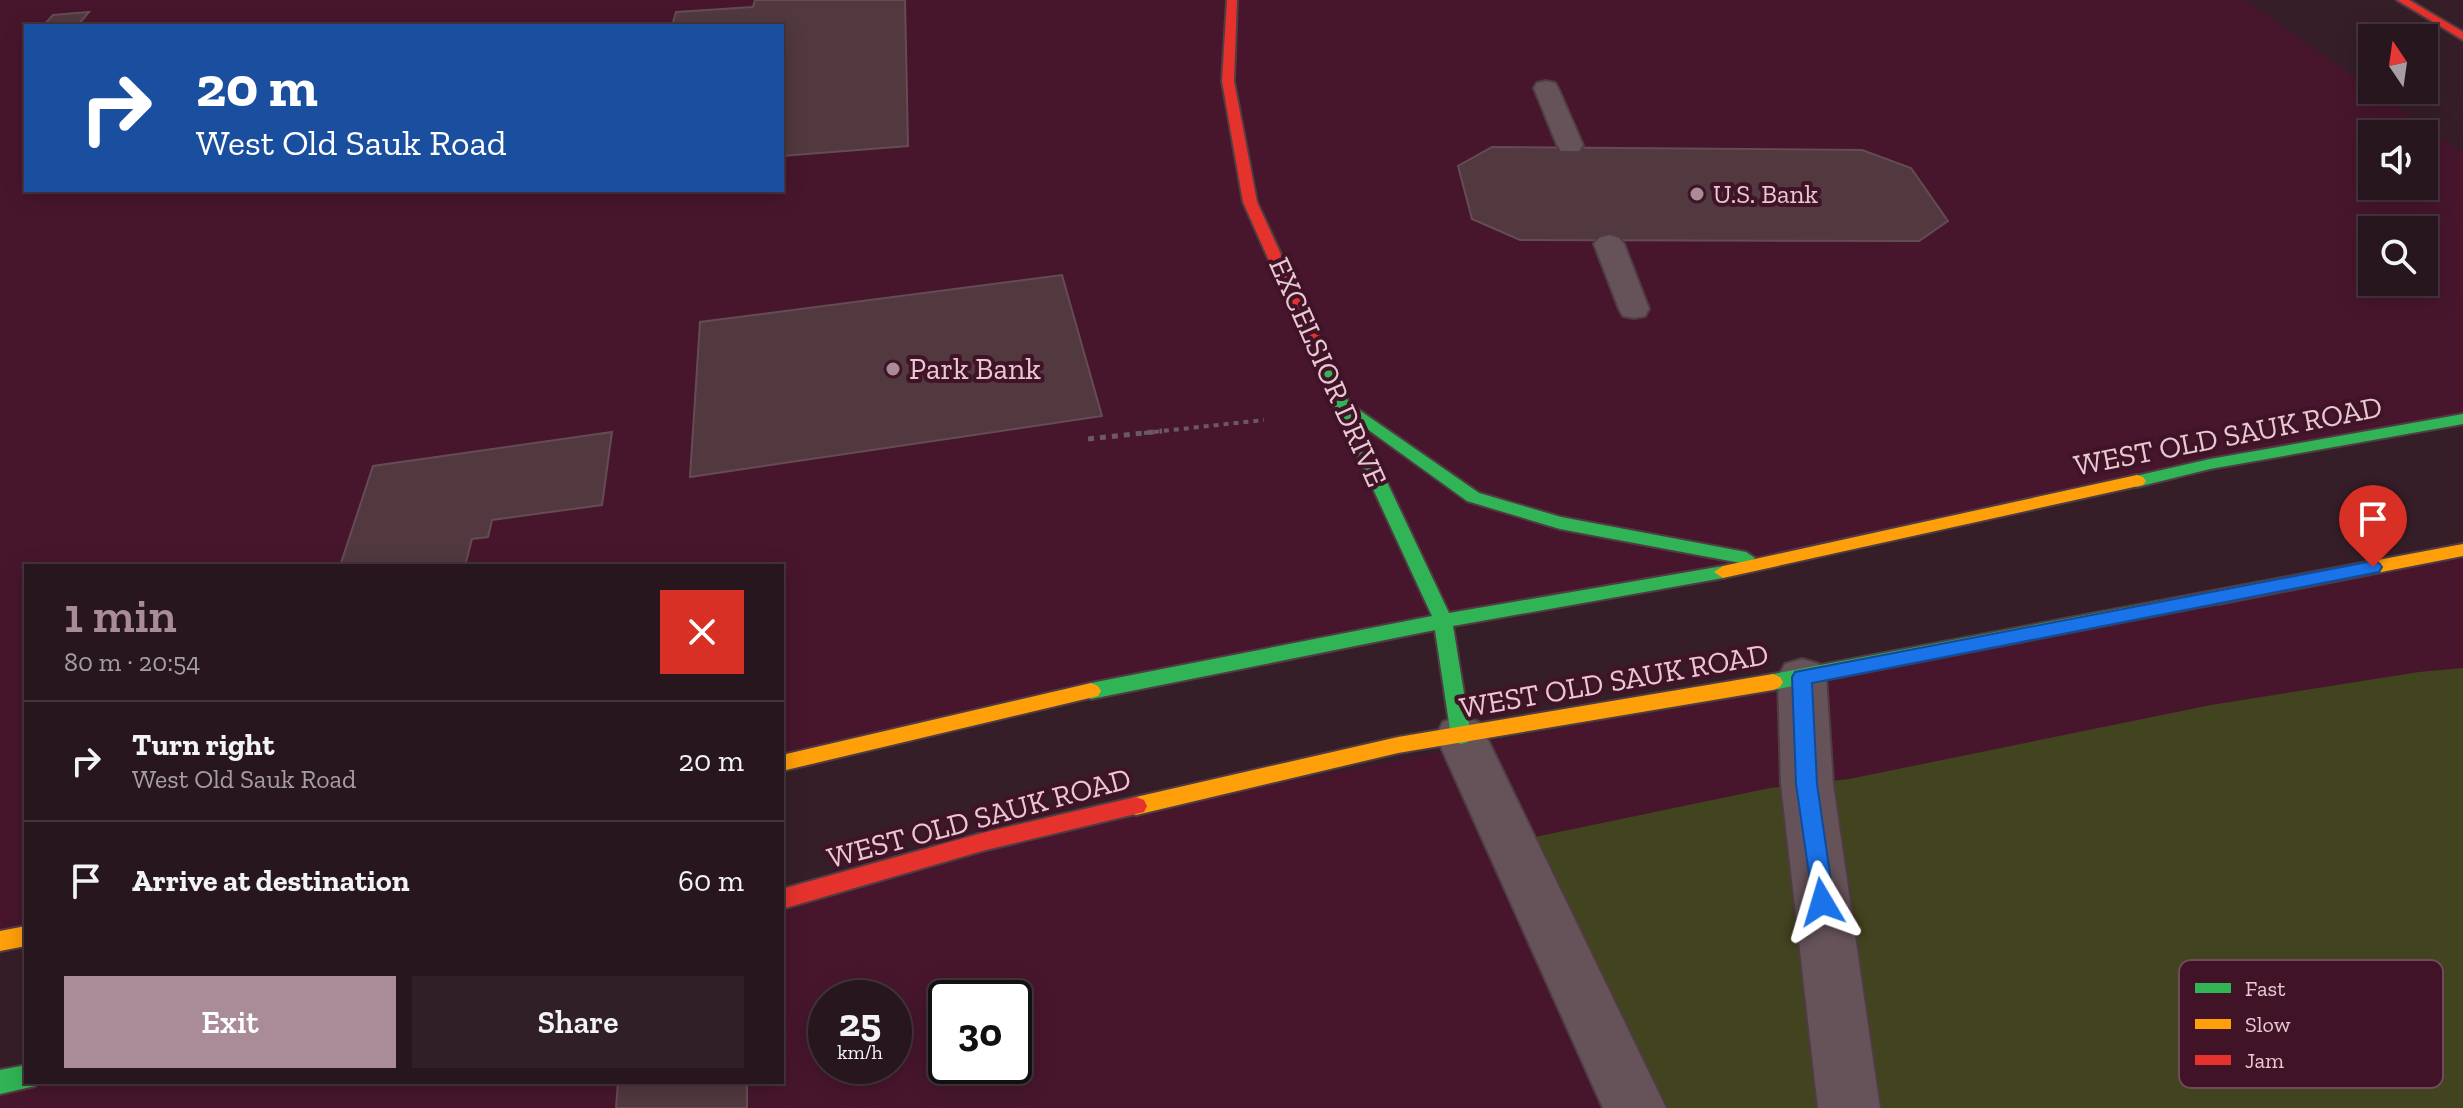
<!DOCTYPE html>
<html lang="en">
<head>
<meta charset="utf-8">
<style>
  body { margin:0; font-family:"Zilla Slab",serif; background:#301f27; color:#f1f3f6; height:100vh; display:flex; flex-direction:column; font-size:30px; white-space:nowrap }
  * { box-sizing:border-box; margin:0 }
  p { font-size:26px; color:#a59fa4 }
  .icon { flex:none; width:44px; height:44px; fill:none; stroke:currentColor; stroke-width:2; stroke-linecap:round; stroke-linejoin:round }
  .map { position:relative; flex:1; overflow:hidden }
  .details { position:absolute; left:24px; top:564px; width:760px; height:520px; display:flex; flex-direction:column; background:#28161e; border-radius:0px; box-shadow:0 4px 20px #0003,0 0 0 2px #44353c }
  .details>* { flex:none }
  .hud { position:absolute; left:24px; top:24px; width:760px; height:168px; border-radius:0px; box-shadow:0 4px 20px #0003,0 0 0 2px #44353c; background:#1a4fa0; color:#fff; overflow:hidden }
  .needle { width:52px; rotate:347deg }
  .controls { position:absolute; left:2358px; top:24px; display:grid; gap:16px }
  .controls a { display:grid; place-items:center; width:80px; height:80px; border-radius:0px; background:#28161e; box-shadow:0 4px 20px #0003,0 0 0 2px #44353c; font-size:40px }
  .speed { position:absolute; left:808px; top:980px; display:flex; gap:16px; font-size:40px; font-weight:700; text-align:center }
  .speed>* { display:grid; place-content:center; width:104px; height:104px; border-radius:50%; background:#28161e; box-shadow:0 4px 20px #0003,0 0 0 2px #44353c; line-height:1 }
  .speed small { font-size:20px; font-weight:400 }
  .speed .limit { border:4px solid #111; border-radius:12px; background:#fff; color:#111 }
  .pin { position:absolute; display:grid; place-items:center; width:68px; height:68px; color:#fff; margin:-82px -34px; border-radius:50% 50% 50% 0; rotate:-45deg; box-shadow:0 0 8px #0007 }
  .pin .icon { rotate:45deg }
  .me { position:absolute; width:88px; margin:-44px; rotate:353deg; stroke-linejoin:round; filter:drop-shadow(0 0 6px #0008) }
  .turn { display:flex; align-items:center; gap:28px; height:168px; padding:0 40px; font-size:36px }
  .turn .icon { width:104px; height:104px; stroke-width:2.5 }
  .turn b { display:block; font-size:56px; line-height:68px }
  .round { display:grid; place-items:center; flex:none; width:84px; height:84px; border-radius:0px; background:#301f27 }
  .summary { display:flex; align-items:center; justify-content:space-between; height:136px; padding:0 40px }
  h1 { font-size:48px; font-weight:600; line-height:60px; color:#a98c97 }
  .cta { display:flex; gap:16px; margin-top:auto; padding:16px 40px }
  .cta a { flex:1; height:92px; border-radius:0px; background:#a98c97; color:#fff; font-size:32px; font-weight:600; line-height:92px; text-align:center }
  .cta a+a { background:#301f27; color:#f1f3f6 }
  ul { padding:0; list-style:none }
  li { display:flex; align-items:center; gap:24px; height:120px; padding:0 40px; border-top:2px solid #44353c }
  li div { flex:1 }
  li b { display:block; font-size:30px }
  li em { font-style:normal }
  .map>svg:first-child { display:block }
  .built { fill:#47162d; fill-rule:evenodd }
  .green { fill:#42431f }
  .building { fill:#51393f; stroke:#634d52; stroke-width:2 }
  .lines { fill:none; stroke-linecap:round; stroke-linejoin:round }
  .lane-casing { stroke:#503c43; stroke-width:4 }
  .street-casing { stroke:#503c43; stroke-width:4 }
  .fast-casing { stroke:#503c43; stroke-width:4 }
  .slow-casing { stroke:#503c43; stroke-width:4 }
  .jam-casing { stroke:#503c43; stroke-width:4 }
  .path-far1 { stroke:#6b5a61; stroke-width:4; stroke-dasharray:5 5; stroke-linecap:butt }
  .path { stroke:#6b5a61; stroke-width:5; stroke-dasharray:6 6; stroke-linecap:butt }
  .lane { fill:#66535a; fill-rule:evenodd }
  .street { fill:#66535a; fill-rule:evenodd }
  .fast { fill:#30b455; fill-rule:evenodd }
  .slow { fill:#ff9f0a; fill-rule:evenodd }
  .jam { fill:#e5322d; fill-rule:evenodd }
  .route { fill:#1a73e8; stroke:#114b97; stroke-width:2 }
  .poi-dot { fill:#a98c97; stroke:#401327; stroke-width:3 }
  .labels { text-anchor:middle; stroke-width:8; stroke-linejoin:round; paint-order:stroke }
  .far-poi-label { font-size:26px; fill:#e7c8d3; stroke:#401327; text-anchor:start }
  .poi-label { font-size:30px; fill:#e7c8d3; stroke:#401327; text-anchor:start }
  .street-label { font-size:30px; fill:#e7c8d3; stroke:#401327 }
  .key { fill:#401327; stroke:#72495b; stroke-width:2 }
  .key-label { font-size:22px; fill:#e7c8d3 }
</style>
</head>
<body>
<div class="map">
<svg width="2463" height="1108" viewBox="0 0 2463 1108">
  <rect width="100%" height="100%" fill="#361e28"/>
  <g class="built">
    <path d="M0 0H2245L2463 153V419L782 763V566H26V936L0 941ZM26 26H782V190H26ZM2372 134H2424V186H2372ZM2372 230H2424V282H2372Z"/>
    <path d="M2463 550V1108H0V1082H782V899L982 842ZM826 998H894V1066H826ZM946 998H1014V1066H946Z"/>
  </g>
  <polygon class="green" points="2463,668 2463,1108 1635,1108 1511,842 1770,788 1849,779 2211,705 2419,672"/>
  <g class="building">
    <polygon points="755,0 905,0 908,146 782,156 782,26 672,26 676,12 753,7"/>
    <polygon points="89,12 77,26 43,26 53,15"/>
    <polygon points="1492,147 1862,150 1911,168 1948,221 1919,241 1520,240 1472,219 1458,166"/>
    <polygon points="1062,275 1102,416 690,477 700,322"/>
    <polygon points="612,432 602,505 492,520 488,537 472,539 465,566 340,566 373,466"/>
    <polygon points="618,1082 747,1082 747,1108 616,1108"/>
  </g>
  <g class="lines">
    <g class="lane-casing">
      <g id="lane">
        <polygon points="1546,81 1555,83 1558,88 1583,145 1579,151 1561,151 1557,145 1534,88 1537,83"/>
        <polygon points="1609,235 1619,238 1624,244 1649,309 1645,316 1634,318 1623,316 1619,309 1594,244 1599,238"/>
      </g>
    </g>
    <g class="street-casing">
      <g id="street">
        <polygon points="1802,659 1819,664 1826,677 1833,784 1880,1108 1818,1108 1781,784 1778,677 1785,664"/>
        <polygon points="1461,716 1479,722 1486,736 1666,1108 1603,1108 1436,736 1443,722"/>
      </g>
    </g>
    <g class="fast-casing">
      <g id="fast">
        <polygon points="1325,363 1333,368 1349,403 1479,493 1561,517 1746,552 1755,558 1746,564 1560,529 1467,501 1359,423 1449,613 1723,566 1732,572 1723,578 1453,626 1471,736 1468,742 1461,744 1454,742 1451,736 1435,630 1091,699 1084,696 1081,691 1084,686 1091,683 1432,616 1317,368"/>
        <polygon points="2463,414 2463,424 2210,469 2137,487 2128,481 2131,477 2210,459"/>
        <polygon points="2218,590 2225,592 2227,597 2225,602 1773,690 1766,687 1763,682 1766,677 1773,674"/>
        <polygon points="26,1065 26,1082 36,1082 35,1086 0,1094 0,1070"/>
      </g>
    </g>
    <g class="slow-casing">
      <g id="slow">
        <polygon points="2137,475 2143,477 2146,481 2143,485 1723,578 1714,572 1723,566"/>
        <polygon points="2463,544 2463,556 2218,604 2209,597 2218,590"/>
        <polygon points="1773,674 1780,677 1783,682 1780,687 1773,690 1398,753 1136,815 1128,812 1125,806 1128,800 1136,797 1398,737"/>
        <polygon points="1091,683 1098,686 1101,691 1098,696 782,771 782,755"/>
        <polygon points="26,926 26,946 0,951 0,931"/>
      </g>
    </g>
    <g class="jam-casing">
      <g id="jam">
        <polygon points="1227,0 1237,0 1234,81 1257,202 1333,368 1330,371 1320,371 1317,368 1243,202 1222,81"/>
        <polygon points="2397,0 2409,0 2463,32 2463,40"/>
        <polygon points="1136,797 1144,800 1147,806 1144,812 982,851 782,909 782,889 982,833"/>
      </g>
    </g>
    <polyline class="path-far1" points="1144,433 1264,420"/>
    <polyline class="path" points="1088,439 1162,431"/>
    <use href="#lane" class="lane"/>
    <use href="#street" class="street"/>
    <use href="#fast" class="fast"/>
    <use href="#slow" class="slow"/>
    <use href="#jam" class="jam"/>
  </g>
  <polygon class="route" points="2373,561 2379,563 2382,567 2379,572 1812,683 1817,784 1834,902 1830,909 1822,912 1814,909 1796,784 1792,677 1795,672"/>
  <g class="poi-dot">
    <circle cx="1697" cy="194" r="8"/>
    <circle cx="893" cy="369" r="8"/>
  </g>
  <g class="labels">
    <g class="far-poi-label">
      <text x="1713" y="203">U.S. Bank</text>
    </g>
    <g class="poi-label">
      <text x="909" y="379">Park Bank</text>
    </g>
    <g class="street-label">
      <text transform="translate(1328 372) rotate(66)" y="10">EXCELSIOR DRIVE</text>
      <text transform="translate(2228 436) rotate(-11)" y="10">WEST OLD SAUK ROAD</text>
      <text transform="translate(1614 681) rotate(-10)" y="10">WEST OLD SAUK ROAD</text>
      <text transform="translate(979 818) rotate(-15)" y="10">WEST OLD SAUK ROAD</text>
    </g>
  </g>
  <rect x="2179" y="960" width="264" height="128" rx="12" class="key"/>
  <rect x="2195" y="983" width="36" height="10" fill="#30b455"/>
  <rect x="2195" y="1019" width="36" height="10" fill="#ff9f0a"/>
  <rect x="2195" y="1055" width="36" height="10" fill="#e5322d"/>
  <g class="key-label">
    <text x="2245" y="996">Fast</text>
    <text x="2245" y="1032">Slow</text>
    <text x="2245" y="1068">Jam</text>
  </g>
</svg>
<div class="controls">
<a><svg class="needle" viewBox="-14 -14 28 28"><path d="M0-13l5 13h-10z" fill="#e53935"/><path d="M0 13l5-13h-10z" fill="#a59fa4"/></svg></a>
<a><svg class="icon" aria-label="sound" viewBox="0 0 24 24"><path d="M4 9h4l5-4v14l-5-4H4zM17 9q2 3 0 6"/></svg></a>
<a><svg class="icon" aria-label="search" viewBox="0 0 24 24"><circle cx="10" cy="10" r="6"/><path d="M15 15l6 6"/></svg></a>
</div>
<div class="speed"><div>25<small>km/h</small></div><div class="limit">30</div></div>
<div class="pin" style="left:2373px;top:567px;background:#d93025"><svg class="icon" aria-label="arrive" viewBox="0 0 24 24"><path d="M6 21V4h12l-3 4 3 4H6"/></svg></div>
<svg class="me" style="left:1822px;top:902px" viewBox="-20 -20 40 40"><path d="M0-17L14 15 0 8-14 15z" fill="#1a73e8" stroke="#fff" stroke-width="4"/></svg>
<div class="hud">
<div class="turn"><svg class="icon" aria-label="right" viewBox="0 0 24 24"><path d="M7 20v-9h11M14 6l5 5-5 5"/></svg><div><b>20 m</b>West Old Sauk Road</div></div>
</div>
<section class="details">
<div class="summary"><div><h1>1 min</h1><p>80 m · 20:54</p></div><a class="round" style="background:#d93025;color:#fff"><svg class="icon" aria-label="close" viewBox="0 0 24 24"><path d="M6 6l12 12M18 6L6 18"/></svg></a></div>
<ul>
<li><svg class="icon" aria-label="right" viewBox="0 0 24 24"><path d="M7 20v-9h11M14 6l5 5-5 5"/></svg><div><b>Turn right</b><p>West Old Sauk Road</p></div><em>20 m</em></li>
<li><svg class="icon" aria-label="arrive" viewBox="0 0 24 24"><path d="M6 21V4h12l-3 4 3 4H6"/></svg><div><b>Arrive at destination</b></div><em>60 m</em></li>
</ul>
<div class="cta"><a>Exit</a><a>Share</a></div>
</section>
</div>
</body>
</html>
